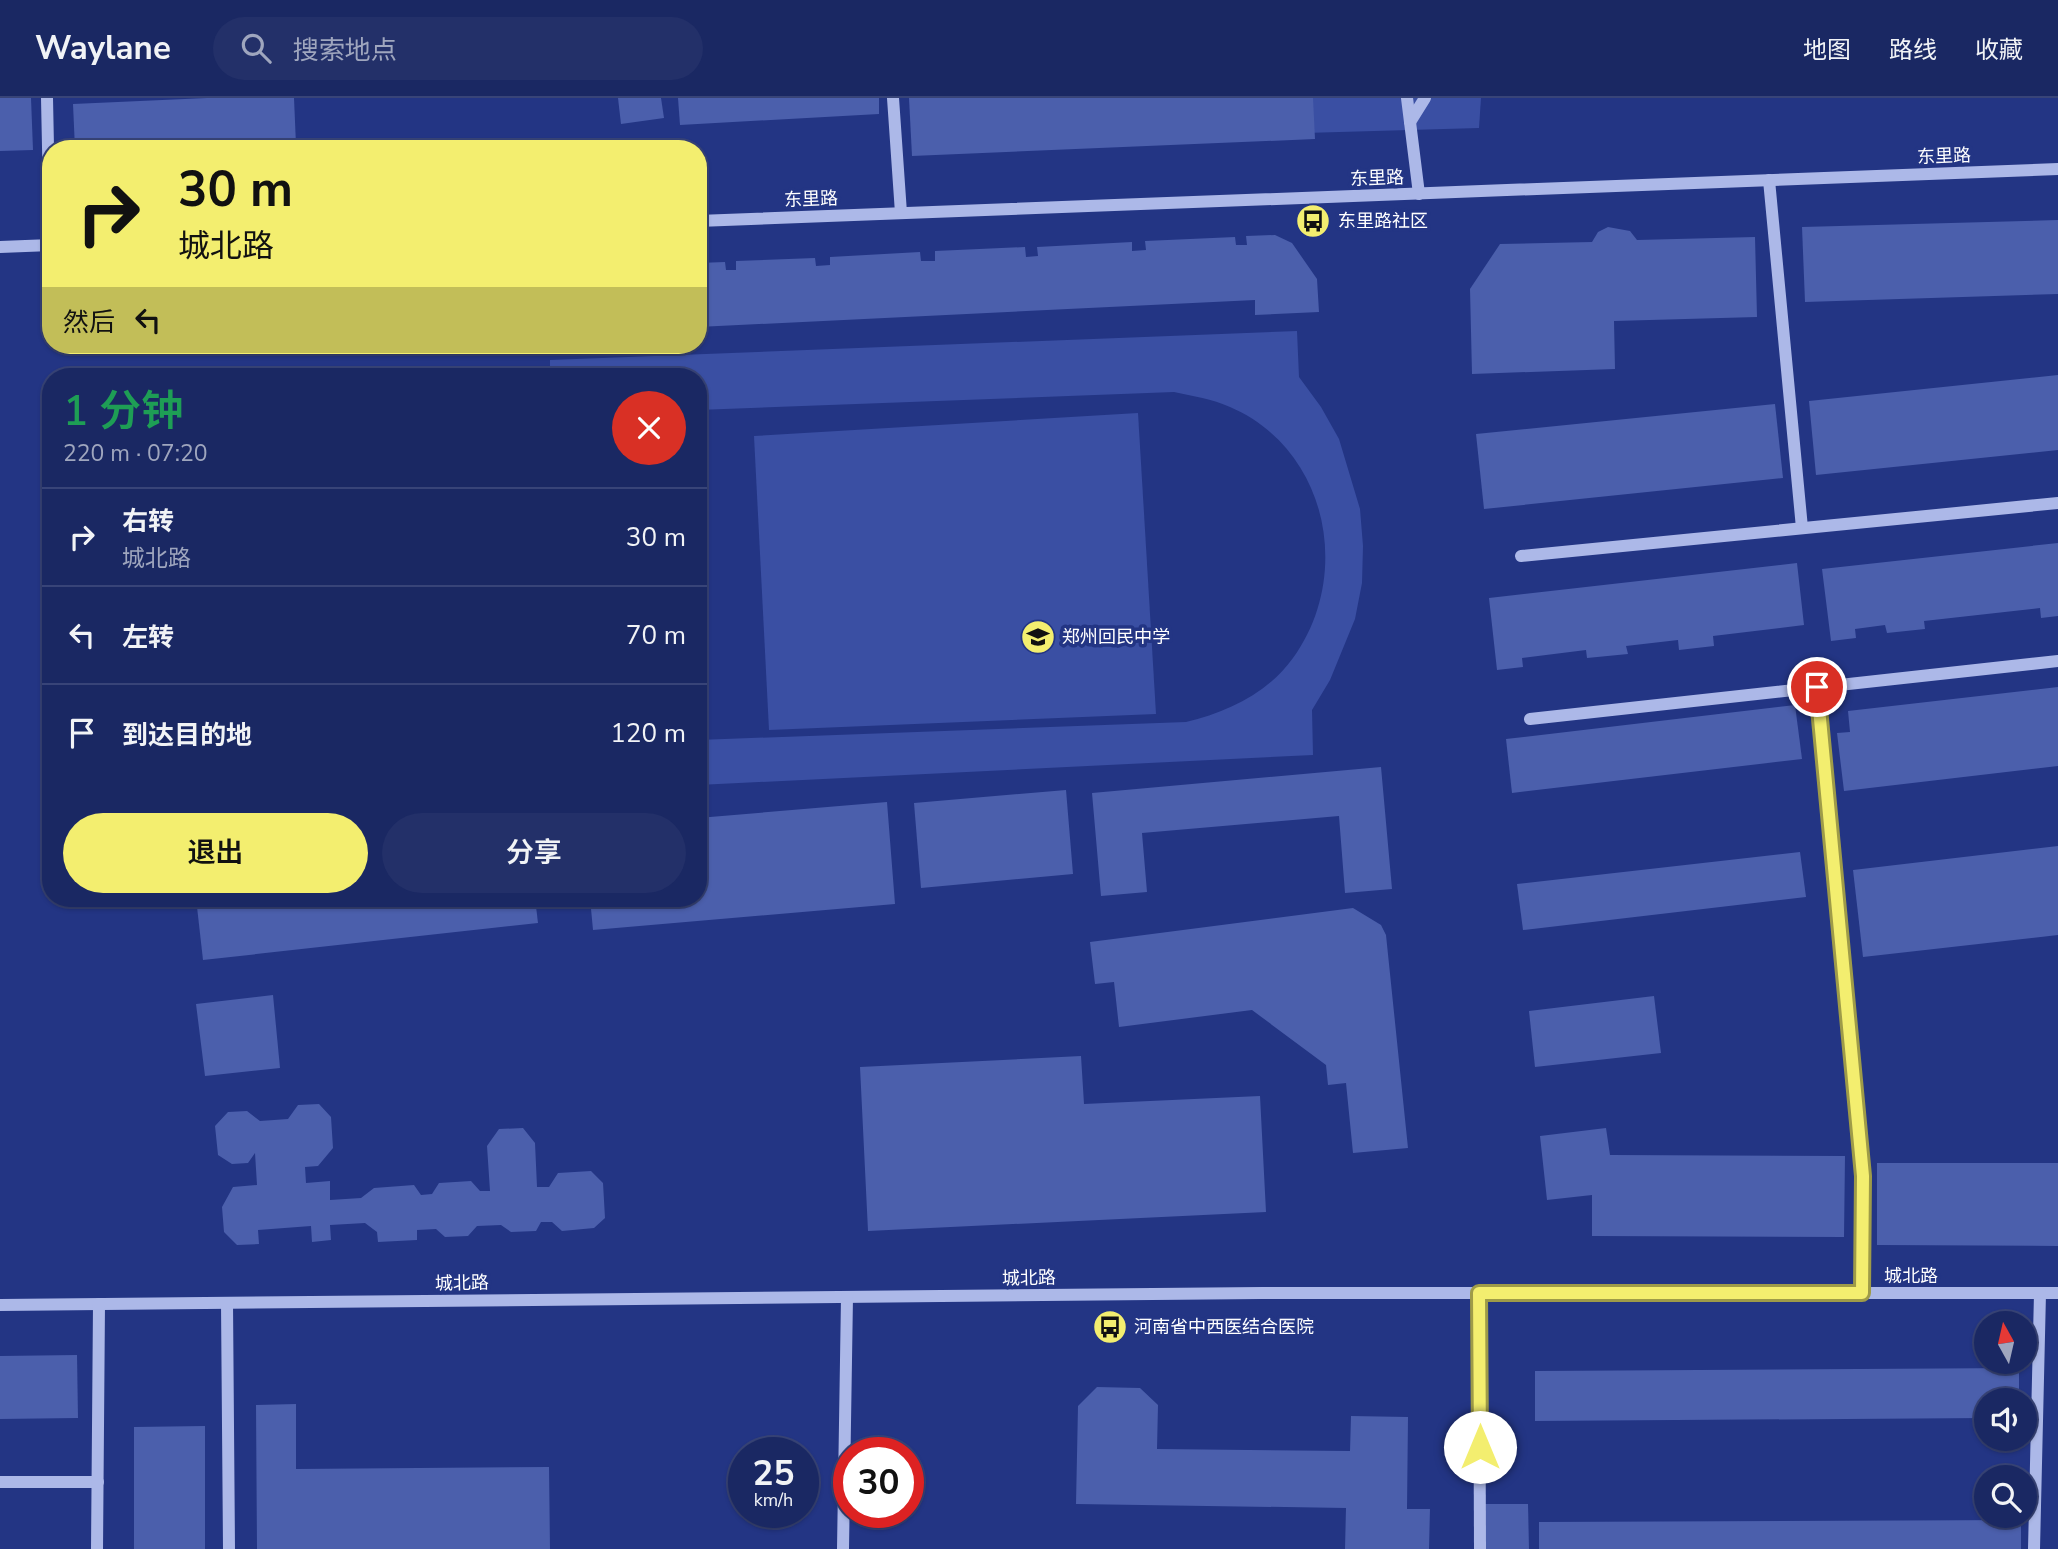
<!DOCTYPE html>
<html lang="zh">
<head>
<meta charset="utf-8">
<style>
  body { margin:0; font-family:"Nunito Sans","Noto Sans SC",sans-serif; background:#233069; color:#f1f3f6; height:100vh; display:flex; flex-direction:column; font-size:26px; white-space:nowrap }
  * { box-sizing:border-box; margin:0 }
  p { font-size:23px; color:#9fa6be }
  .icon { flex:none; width:38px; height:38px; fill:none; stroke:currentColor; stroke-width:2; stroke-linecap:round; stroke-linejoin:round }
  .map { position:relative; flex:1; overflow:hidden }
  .side { position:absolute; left:42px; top:270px; width:665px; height:539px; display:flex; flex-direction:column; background:#1a2863; border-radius:28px; box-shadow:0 2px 5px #0004,0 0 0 2px #384478 }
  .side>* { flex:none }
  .guide { position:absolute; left:42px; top:42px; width:665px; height:214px; border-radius:28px; box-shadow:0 2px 5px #0004,0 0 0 2px #384478; background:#f3ee6f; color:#111; overflow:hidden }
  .needle { width:46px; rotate:352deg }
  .tools { position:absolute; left:1974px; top:1213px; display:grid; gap:14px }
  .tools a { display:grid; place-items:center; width:63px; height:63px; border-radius:50%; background:#1a2863; box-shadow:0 2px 5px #0004,0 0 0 2px #384478; font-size:35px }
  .speed { position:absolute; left:728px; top:1339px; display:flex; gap:14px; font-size:35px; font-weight:700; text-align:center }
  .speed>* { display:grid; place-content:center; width:91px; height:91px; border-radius:50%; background:#1a2863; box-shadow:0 2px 5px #0004,0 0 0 2px #384478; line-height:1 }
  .speed small { font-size:18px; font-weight:400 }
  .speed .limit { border:10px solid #d22; background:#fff; color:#111 }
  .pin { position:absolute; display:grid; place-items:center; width:60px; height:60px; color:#fff; margin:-30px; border:4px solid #fff; border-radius:50%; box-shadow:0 2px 7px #0007 }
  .me { position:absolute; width:77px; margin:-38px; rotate:0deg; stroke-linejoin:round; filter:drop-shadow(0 0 5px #0008) }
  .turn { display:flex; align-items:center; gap:24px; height:147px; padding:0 21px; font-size:32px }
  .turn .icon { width:91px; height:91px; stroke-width:2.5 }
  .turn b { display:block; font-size:49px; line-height:60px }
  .then { display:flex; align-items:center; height:66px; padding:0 21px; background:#0003; gap:14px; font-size:26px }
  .round { display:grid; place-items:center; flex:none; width:74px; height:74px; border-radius:37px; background:#233069 }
  .head { display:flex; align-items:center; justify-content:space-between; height:119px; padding:0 21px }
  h1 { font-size:42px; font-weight:600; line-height:52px; color:#1e9e55 }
  .primary-button { display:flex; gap:14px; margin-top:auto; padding:14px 21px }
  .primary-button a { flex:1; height:80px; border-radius:42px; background:#f3ee6f; color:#111; font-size:28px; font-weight:600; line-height:80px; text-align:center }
  .primary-button a+a { background:#233069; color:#f1f3f6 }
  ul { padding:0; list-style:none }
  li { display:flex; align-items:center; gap:21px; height:98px; padding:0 21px; border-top:2px solid #384478 }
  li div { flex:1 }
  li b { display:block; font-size:26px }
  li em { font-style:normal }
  header { display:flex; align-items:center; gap:42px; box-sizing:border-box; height:98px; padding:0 35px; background:#1a2863; border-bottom:2px solid #384478 }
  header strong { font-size:33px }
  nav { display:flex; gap:38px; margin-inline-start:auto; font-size:24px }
  .search { width:490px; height:63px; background:#233069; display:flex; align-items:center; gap:18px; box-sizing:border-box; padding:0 24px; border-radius:38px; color:#9fa6be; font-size:26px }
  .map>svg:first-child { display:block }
  .green { fill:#3a4fa3 }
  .building { fill:#4b5fac }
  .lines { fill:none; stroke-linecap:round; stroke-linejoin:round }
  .minor { stroke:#acb8e8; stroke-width:12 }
  .route-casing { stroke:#9e9b48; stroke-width:18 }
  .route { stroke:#f3ee6f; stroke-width:12 }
  .labels { text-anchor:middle; stroke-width:7; stroke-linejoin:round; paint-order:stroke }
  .street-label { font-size:18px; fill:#fff; stroke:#233584 }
  .poi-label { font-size:18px; fill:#fff; stroke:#233584; text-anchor:start }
</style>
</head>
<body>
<header>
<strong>Waylane</strong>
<div class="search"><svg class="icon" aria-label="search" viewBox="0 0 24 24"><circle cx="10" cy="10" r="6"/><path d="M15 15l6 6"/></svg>搜索地点</div>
<nav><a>地图</a><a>路线</a><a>收藏</a></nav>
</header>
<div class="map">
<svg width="2058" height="1451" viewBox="0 0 2058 1451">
  <rect width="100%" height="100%" fill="#233584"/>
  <g class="green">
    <polygon points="911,0 1481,0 1479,30 915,46"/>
    <path d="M1297 233 1299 279 1321 309 1339 341 1360 411 1363 448 1362 485 1355 521 1330 582 1312 612 1313 657 698 687V642L1186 624C1227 614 1267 596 1293 560 1353 477 1328 351 1230 309 1212 301 1193 298 1174 294L698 312V278H550V262Z"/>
    <polygon points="1138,315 1156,616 769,632 754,338"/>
  </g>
  <g class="building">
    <polygon points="0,0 31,0 33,52 0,53"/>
    <polygon points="207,0 294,0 296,47 75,51 73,6"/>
    <polygon points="618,0 661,0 664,20 621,26"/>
    <polygon points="678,0 879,0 879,16 680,27"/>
    <polygon points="909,0 1313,0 1315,41 912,58"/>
    <polygon points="2058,122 2058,196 1805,204 1802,129"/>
    <polygon points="1608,129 1630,133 1637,142 1755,139 1757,219 1614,223 1615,271 1472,276 1470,191 1500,146 1592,144 1598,134"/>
    <polygon points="1275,137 1292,145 1317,181 1319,214 1255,217 1255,202 698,229 698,165 725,164 726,172 736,172 736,163 815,160 816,168 830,167 830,159 920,154 921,163 935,163 935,153 1025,149 1026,159 1038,158 1037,149 1132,144 1132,153 1146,152 1145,143 1235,139 1236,147 1247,147 1246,138"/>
    <polygon points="182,247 296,247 296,249 182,254"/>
    <polygon points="2058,277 2058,352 1816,377 1809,303"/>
    <polygon points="1775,306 1783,380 1484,411 1476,336"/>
    <polygon points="2058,445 2058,518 2041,520 2040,510 1924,523 1925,531 1887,535 1885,527 1855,531 1856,540 1831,543 1822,471"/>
    <polygon points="1797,465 1804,527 1713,538 1714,548 1679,552 1678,542 1626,548 1628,556 1587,560 1586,552 1522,560 1523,569 1497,572 1489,500"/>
    <polygon points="2058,589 2058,668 1844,693 1837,635 1850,634 1848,613"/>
    <polygon points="1795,607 1802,661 1512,695 1506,641"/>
    <polygon points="1381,669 1392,791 1345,795 1339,718 1142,735 1147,794 1101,798 1092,695"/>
    <polygon points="1066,692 1073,776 921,790 914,705"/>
    <polygon points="887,704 895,806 593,832 590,800 698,800 698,720"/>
    <polygon points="2058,748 2058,837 1863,859 1853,772"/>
    <polygon points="1800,754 1806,799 1523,832 1517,786"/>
    <polygon points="196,800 535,800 538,825 203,862"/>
    <polygon points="1353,810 1381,827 1386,837 1408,1050 1353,1055 1346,985 1328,987 1326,967 1252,912 1119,929 1114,884 1095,886 1090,844"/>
    <polygon points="273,897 280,970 205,978 196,906"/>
    <polygon points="1654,898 1661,955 1535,969 1529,913"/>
    <polygon points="1081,958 1084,1006 1260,998 1266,1114 868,1133 860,969"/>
    <polygon points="319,1006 331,1019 333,1050 318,1068 305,1069 306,1085 330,1083 330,1102 361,1100 374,1090 414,1087 421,1097 432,1096 439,1085 471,1083 480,1093 490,1093 487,1048 499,1031 523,1030 535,1045 537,1089 549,1089 558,1075 591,1073 603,1085 605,1120 594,1130 562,1133 552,1124 541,1124 536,1133 511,1134 501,1127 477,1128 468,1138 445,1139 436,1131 417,1132 417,1142 378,1144 377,1134 365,1125 330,1127 331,1142 312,1144 311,1128 258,1132 259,1146 237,1147 224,1134 222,1109 233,1089 257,1087 255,1055 248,1065 232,1066 218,1057 215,1028 228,1014 247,1013 260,1023 288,1021 298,1007"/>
    <polygon points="1606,1030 1610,1057 1845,1058 1844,1139 1592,1138 1592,1097 1547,1102 1540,1038"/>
    <polygon points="1877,1065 2058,1065 2058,1148 1877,1147"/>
    <polygon points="77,1257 78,1320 0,1321 0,1258"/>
    <polygon points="2019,1270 2019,1302 1986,1302 1986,1320 1535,1323 1535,1273"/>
    <polygon points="1097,1289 1140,1290 1158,1307 1157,1351 1350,1353 1351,1318 1408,1319 1407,1411 1430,1411 1429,1451 1345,1451 1346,1410 1076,1406 1078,1308"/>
    <polygon points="296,1306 296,1371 549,1369 550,1451 257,1451 256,1307"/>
    <polygon points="205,1328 205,1451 134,1451 134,1329"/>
    <polygon points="1485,1406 1528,1406 1529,1451 1485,1451"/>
    <polygon points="2021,1422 2021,1451 1539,1451 1539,1424"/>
  </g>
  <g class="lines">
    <g class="minor">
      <polyline points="47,0 50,147"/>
      <polyline points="893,0 901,115"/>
      <polyline points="1407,0 1419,96"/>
      <polyline points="1410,24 1425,0"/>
      <polyline points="1769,82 1802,430"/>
      <polyline points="698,123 2058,71"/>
      <polyline points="0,149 51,147"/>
      <polyline points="1521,458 2058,405"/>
      <polyline points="1817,589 1862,1078 1862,1195"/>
      <polyline points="1530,621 2058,563"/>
      <polyline points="1479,1195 1480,1451"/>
      <polyline points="227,1205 229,1451"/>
      <polyline points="0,1207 1262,1195 2058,1195"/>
      <polyline points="0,1384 98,1384"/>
      <polyline points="97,1451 99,1206"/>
      <polyline points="843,1451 847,1199"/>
      <polyline points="2034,1451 2040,1195"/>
    </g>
  </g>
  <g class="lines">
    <g class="route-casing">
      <polyline id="route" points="1480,1349 1479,1195 1862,1195 1863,1078 1817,589"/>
    </g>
    <use href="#route" class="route"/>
  </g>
  <defs>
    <g id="bus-disc" transform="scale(1.75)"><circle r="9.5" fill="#f3ee6f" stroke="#233584"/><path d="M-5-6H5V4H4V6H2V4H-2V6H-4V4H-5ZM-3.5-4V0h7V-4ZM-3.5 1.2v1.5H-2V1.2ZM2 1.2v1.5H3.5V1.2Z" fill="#111"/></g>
    <g id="school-disc" transform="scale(1.75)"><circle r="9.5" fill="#f3ee6f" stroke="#233584"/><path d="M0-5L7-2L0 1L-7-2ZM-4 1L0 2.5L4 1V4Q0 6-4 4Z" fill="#111"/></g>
  </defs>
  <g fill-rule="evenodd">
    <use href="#bus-disc" x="1313" y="123"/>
    <use href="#school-disc" x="1038" y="539"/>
    <use href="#bus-disc" x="1110" y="1229"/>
  </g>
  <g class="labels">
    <g class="street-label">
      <text transform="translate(1944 58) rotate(-2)" y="6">东里路</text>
      <text transform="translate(1377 80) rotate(-2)" y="6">东里路</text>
      <text transform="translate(811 101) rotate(-2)" y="6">东里路</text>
      <text x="1911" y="1184">城北路</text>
      <text transform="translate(1029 1180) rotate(-1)" y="6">城北路</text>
      <text transform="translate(462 1185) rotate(-1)" y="6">城北路</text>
    </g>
    <g class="poi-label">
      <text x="1338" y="129">东里路社区</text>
      <text x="1062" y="545">郑州回民中学</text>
      <text x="1134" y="1235">河南省中西医结合医院</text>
    </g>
  </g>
</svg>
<div class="tools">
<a><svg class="needle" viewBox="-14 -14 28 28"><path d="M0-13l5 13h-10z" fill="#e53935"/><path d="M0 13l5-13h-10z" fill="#9fa6be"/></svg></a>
<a><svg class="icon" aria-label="sound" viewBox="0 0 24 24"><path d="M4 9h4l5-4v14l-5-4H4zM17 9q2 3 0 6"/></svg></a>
<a><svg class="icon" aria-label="search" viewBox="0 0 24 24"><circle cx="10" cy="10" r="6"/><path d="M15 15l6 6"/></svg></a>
</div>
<div class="speed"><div>25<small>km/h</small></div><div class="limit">30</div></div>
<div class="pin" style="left:1817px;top:589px;background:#d93025"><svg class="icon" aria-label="arrive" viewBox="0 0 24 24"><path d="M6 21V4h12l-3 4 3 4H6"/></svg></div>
<svg class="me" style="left:1480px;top:1349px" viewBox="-20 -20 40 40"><circle r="19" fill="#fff"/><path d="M0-13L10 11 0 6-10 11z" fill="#f3ee6f"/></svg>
<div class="guide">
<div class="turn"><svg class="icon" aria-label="right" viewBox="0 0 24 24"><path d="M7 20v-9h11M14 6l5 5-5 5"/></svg><div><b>30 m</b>城北路</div></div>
<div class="then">然后<svg class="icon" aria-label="left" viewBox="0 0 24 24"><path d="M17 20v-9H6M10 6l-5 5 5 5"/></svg></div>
</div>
<section class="side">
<div class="head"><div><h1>1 分钟</h1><p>220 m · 07:20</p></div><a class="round" style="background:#d93025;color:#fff"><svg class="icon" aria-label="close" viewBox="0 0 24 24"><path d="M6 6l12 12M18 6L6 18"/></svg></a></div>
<ul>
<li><svg class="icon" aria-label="right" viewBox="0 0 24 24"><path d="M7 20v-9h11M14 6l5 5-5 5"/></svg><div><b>右转</b><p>城北路</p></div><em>30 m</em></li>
<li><svg class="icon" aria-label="left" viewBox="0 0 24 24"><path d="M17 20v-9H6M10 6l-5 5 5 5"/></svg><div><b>左转</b></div><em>70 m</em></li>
<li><svg class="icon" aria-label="arrive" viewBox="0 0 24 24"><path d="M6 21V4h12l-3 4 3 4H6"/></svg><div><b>到达目的地</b></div><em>120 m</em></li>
</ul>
<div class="primary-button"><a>退出</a><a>分享</a></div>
</section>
</div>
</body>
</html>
